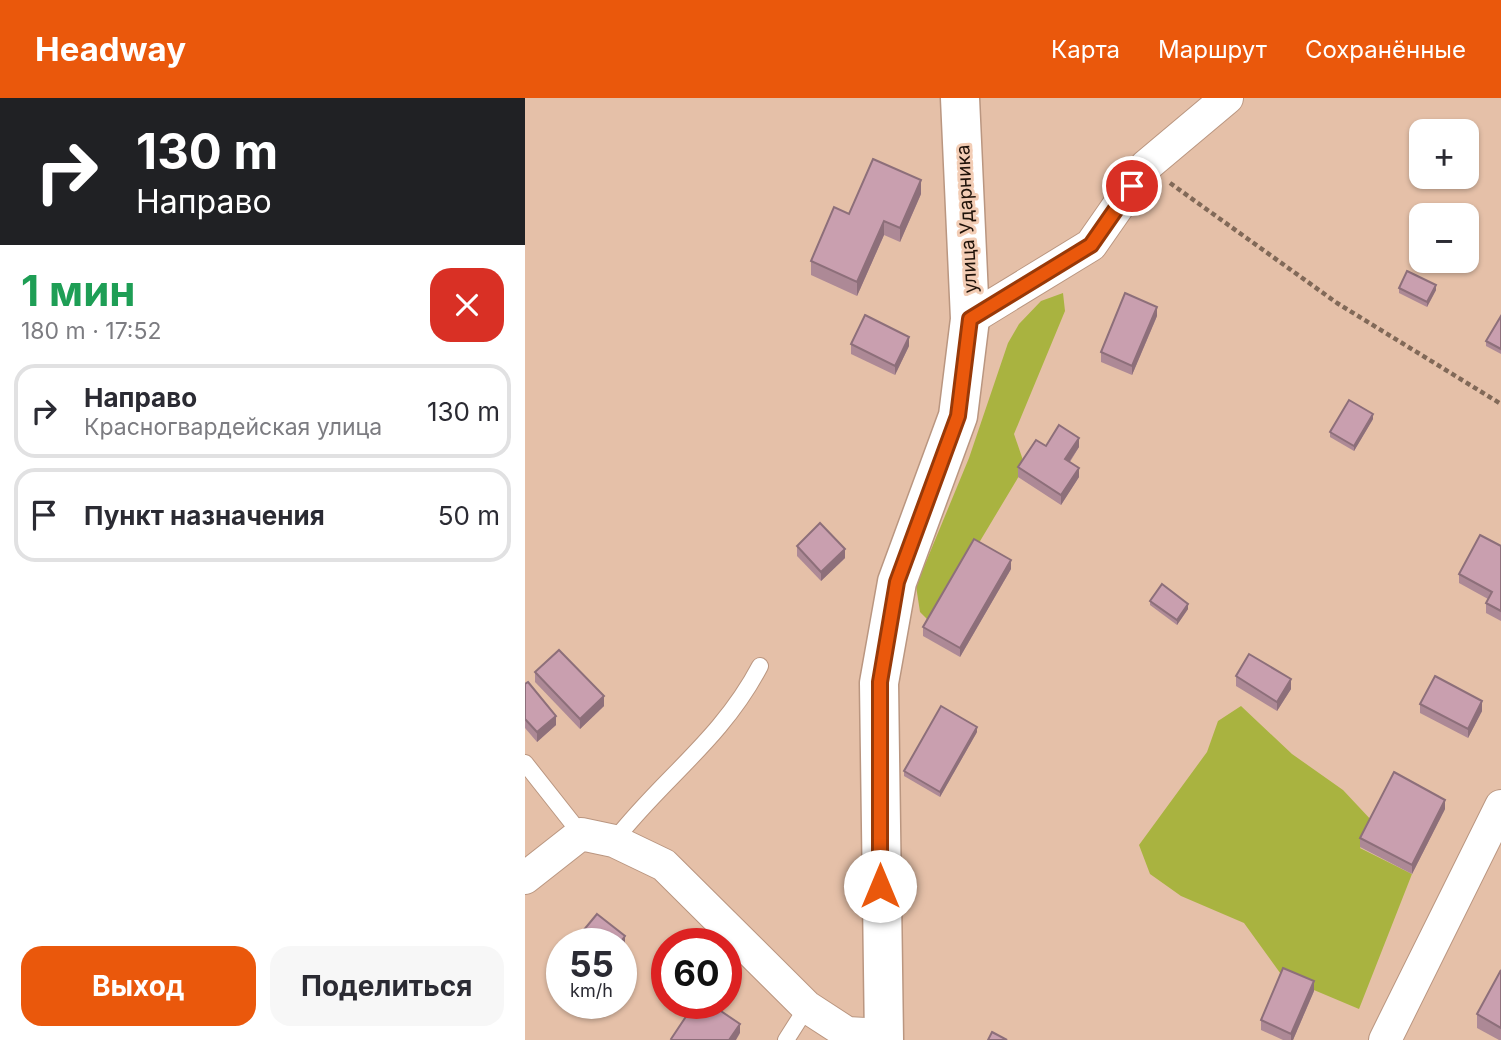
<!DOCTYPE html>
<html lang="ru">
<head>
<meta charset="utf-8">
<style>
  body { margin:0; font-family:Inter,sans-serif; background:#f7f7f7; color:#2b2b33; height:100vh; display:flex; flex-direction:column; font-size:26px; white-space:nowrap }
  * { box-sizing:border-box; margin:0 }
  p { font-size:23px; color:#7c7c81 }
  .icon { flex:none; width:38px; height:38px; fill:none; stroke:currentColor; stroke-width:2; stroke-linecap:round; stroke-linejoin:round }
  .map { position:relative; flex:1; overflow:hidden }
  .side { display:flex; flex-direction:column; background:#fff; width:525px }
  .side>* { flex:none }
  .hud { background:#202124; color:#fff; overflow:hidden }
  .fabs { position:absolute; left:884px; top:21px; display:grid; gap:14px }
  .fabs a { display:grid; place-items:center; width:70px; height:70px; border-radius:14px; background:#fff; box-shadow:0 2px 5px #0004; font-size:35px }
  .speed { position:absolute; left:21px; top:830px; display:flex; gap:14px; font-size:35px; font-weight:700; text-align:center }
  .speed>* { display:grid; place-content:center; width:91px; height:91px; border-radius:50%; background:#fff; box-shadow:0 2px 5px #0004; line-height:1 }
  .speed small { font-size:18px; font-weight:400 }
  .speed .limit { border:10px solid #d22; background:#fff; color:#111 }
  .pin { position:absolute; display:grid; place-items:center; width:60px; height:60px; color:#fff; margin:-30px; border:4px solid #fff; border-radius:50%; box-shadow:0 2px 7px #0007 }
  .me { position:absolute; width:77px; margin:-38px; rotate:0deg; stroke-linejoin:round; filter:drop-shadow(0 0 5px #0008) }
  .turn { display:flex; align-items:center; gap:24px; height:147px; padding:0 21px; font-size:32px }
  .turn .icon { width:91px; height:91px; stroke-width:2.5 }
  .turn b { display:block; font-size:49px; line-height:60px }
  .round { display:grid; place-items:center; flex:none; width:74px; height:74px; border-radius:21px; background:#f7f7f7 }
  .headline { display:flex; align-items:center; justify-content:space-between; height:119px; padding:0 21px }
  h1 { font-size:42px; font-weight:700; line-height:52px; color:#1e9e55 }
  .primary-button { display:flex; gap:14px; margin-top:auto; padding:14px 21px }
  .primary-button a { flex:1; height:80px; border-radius:21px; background:#ea580c; color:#fff; font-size:28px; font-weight:700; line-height:80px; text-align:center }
  .primary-button a+a { background:#f7f7f7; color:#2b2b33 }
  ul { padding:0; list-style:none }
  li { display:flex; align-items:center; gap:21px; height:94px; margin:0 14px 10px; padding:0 7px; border:4px solid #e1e1e2; border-radius:21px }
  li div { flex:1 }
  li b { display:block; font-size:26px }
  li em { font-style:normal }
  header { display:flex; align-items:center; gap:42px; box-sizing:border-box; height:98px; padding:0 35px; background:#ea580c; color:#fff }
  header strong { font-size:33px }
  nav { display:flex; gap:38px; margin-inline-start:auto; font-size:24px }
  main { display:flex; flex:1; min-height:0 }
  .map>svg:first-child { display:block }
  .green { fill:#a9b340 }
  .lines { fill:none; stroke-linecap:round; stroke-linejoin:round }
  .service-casing { stroke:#ba9680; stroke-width:18 }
  .minor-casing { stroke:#ba9680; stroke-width:34 }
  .primary-casing { stroke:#ba9680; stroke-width:41 }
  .path { stroke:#816958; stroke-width:4.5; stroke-dasharray:5 3.5; stroke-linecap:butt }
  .service { stroke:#fff; stroke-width:16 }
  .minor { stroke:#fff; stroke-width:32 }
  .primary { stroke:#fff; stroke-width:38 }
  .wall { fill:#ad8996 }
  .shaded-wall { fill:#8d6f7a }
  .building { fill:#c99faf; stroke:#8d6f7a; stroke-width:2 }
  .route-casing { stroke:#983908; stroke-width:18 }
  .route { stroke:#ea580c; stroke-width:12 }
  .labels { text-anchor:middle; stroke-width:6; stroke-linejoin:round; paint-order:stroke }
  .street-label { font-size:19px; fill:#1f1209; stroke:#f3cdb5 }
</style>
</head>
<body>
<header>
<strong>Headway</strong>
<nav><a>Карта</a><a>Маршрут</a><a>Сохранённые</a></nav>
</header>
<main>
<section class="side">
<div class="hud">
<div class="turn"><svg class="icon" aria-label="right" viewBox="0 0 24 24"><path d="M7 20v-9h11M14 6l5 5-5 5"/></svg><div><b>130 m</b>Направо</div></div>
</div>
<div class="headline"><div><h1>1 мин</h1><p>180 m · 17:52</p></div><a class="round" style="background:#d93025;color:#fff"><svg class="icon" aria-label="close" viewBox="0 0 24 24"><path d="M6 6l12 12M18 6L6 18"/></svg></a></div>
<ul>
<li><svg class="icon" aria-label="right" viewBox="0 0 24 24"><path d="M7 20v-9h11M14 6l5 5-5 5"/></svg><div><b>Направо</b><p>Красногвардейская улица</p></div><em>130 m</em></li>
<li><svg class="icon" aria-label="arrive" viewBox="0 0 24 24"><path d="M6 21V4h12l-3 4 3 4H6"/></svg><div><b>Пункт назначения</b></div><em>50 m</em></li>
</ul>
<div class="primary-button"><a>Выход</a><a>Поделиться</a></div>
</section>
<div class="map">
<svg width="976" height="942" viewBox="0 0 976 942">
  <rect width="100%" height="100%" fill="#e5c0a8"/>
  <g class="green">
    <polygon points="538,195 540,213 489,336 500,368 406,525 395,514 391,488 444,360 483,245 494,226 516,203"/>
    <polygon points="716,608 767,656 818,692 848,724 835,750 887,776 834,911 758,879 719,825 656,798 625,776 614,747 682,654 693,623"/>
  </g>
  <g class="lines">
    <g class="service-casing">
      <g id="service">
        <polyline points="0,665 56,736"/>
        <path d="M89 743C138 680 196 642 235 568"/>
        <polyline points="261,942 282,909"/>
      </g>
    </g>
    <g class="minor-casing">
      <g id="minor">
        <polyline points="445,221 566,147 621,68 702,0"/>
        <polyline points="0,780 56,736 89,743 139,767 282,909 322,935 359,937"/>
        <polyline points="860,942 976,708"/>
      </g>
    </g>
    <g class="primary-casing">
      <polyline id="primary" points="359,942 354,585 372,484 433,318 445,221 435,0"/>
    </g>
    <polyline class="path" points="645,85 812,205 976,306"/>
    <use href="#service" class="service"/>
    <use href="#minor" class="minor"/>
    <use href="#primary" class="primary"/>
  </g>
  <g class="wall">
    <polygon points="396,96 375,144 359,137 332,198 286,177 286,163 324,116"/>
    <polygon points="874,190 911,192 902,209 874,195"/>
    <polygon points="632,218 607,277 576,264 576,254"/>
    <polygon points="976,218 976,256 961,248 961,243"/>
    <polygon points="326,246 384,248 370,277 326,256"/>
    <polygon points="848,321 829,353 805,339 805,334"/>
    <polygon points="521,348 554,349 545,364 554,379 536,407 493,379 493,369"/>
    <polygon points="272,448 320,460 296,483 272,458"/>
    <polygon points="976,448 976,523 961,515 961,505 963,501 934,485 934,476"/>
    <polygon points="486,471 435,559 398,538 398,529"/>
    <polygon points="625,503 663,511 652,527 625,507"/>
    <polygon points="10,574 79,608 55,631 10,584"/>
    <polygon points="711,578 766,591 752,613 711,588"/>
    <polygon points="0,586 31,627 12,644 0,630"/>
    <polygon points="895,606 957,613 943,640 895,615"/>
    <polygon points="452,634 415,699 379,678 379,673"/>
    <polygon points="920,711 887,776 835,749 835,740"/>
    <polygon points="976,872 976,942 974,942 952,930 952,916"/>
    <polygon points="789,893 768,942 758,942 736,932 736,922"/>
  </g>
  <g class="shaded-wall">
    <polygon points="396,82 396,96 375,144 375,130"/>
    <polygon points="359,123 359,137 332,198 332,184"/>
    <polygon points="911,187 911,192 902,209 902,204"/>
    <polygon points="632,209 632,218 607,277 607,268"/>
    <polygon points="384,239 384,248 370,277 370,268"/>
    <polygon points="848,316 848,321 829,353 829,348"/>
    <polygon points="554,340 554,349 540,370 540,361"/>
    <polygon points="554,370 554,379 536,407 536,397"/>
    <polygon points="320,451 320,460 296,483 296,474"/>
    <polygon points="486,462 486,471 435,559 435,550"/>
    <polygon points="663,506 663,511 652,527 652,522"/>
    <polygon points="766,581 766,591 752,613 752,604"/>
    <polygon points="79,598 79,608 55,631 55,621"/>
    <polygon points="957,603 957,613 943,640 943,631"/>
    <polygon points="31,618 31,627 12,644 12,634"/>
    <polygon points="452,629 452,634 415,699 415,694"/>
    <polygon points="920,702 920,711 887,776 887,767"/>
    <polygon points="100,838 100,848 96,853 96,845 95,845"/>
    <polygon points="104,862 104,871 96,881 96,871"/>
    <polygon points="789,883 789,893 768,942 766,942 766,936"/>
    <polygon points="215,926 215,935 211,942 204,942"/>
  </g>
  <g class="building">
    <polygon points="348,61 396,82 375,130 359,123 332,184 286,163 309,109 324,116"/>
    <polygon points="882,173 911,187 902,204 874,190"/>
    <polygon points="600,195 632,209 607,268 576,254"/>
    <polygon points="340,217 384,239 370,268 326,246"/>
    <polygon points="976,218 976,251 961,243"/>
    <polygon points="824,302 848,316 829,348 805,334"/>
    <polygon points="534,327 554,340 540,361 554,370 536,397 493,369 511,342 521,348"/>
    <polygon points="295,425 320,451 296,474 272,448"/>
    <polygon points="955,437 976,448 976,513 961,505 967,494 934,476"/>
    <polygon points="449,441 486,462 435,550 398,529"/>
    <polygon points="637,486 663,506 652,522 625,503"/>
    <polygon points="34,552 79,598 55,621 10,574"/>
    <polygon points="724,556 766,581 752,604 711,578"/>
    <polygon points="910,578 957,603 943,631 895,606"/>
    <polygon points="3,584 31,618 12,634 0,621 0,586"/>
    <polygon points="416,608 452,629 415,694 379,673"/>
    <polygon points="869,674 920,702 887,767 835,740"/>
    <polygon points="72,816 100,838 95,845 48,845"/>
    <polygon points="96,855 104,862 96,871"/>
    <polygon points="758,870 789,883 766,936 736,922"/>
    <polygon points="976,872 976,930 952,916"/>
    <polygon points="170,905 184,905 215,926 204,942 147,942 146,941"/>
    <polygon points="467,934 482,942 463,942"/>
  </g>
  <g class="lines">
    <g class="route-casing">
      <polyline id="route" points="355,788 355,584 372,484 433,318 445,221 566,147 607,88"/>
    </g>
    <use href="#route" class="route"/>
  </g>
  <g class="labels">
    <g class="street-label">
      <text transform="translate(441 121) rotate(-93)" y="7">улица Ударника</text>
    </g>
  </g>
</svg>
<div class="fabs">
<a>+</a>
<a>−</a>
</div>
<div class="speed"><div>55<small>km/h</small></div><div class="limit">60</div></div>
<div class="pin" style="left:607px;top:88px;background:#d93025"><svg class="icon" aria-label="arrive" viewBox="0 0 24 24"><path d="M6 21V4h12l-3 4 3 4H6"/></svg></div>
<svg class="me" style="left:355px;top:788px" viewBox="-20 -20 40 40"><circle r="19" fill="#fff"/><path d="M0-13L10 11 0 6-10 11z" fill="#ea580c"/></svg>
</div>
</main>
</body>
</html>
